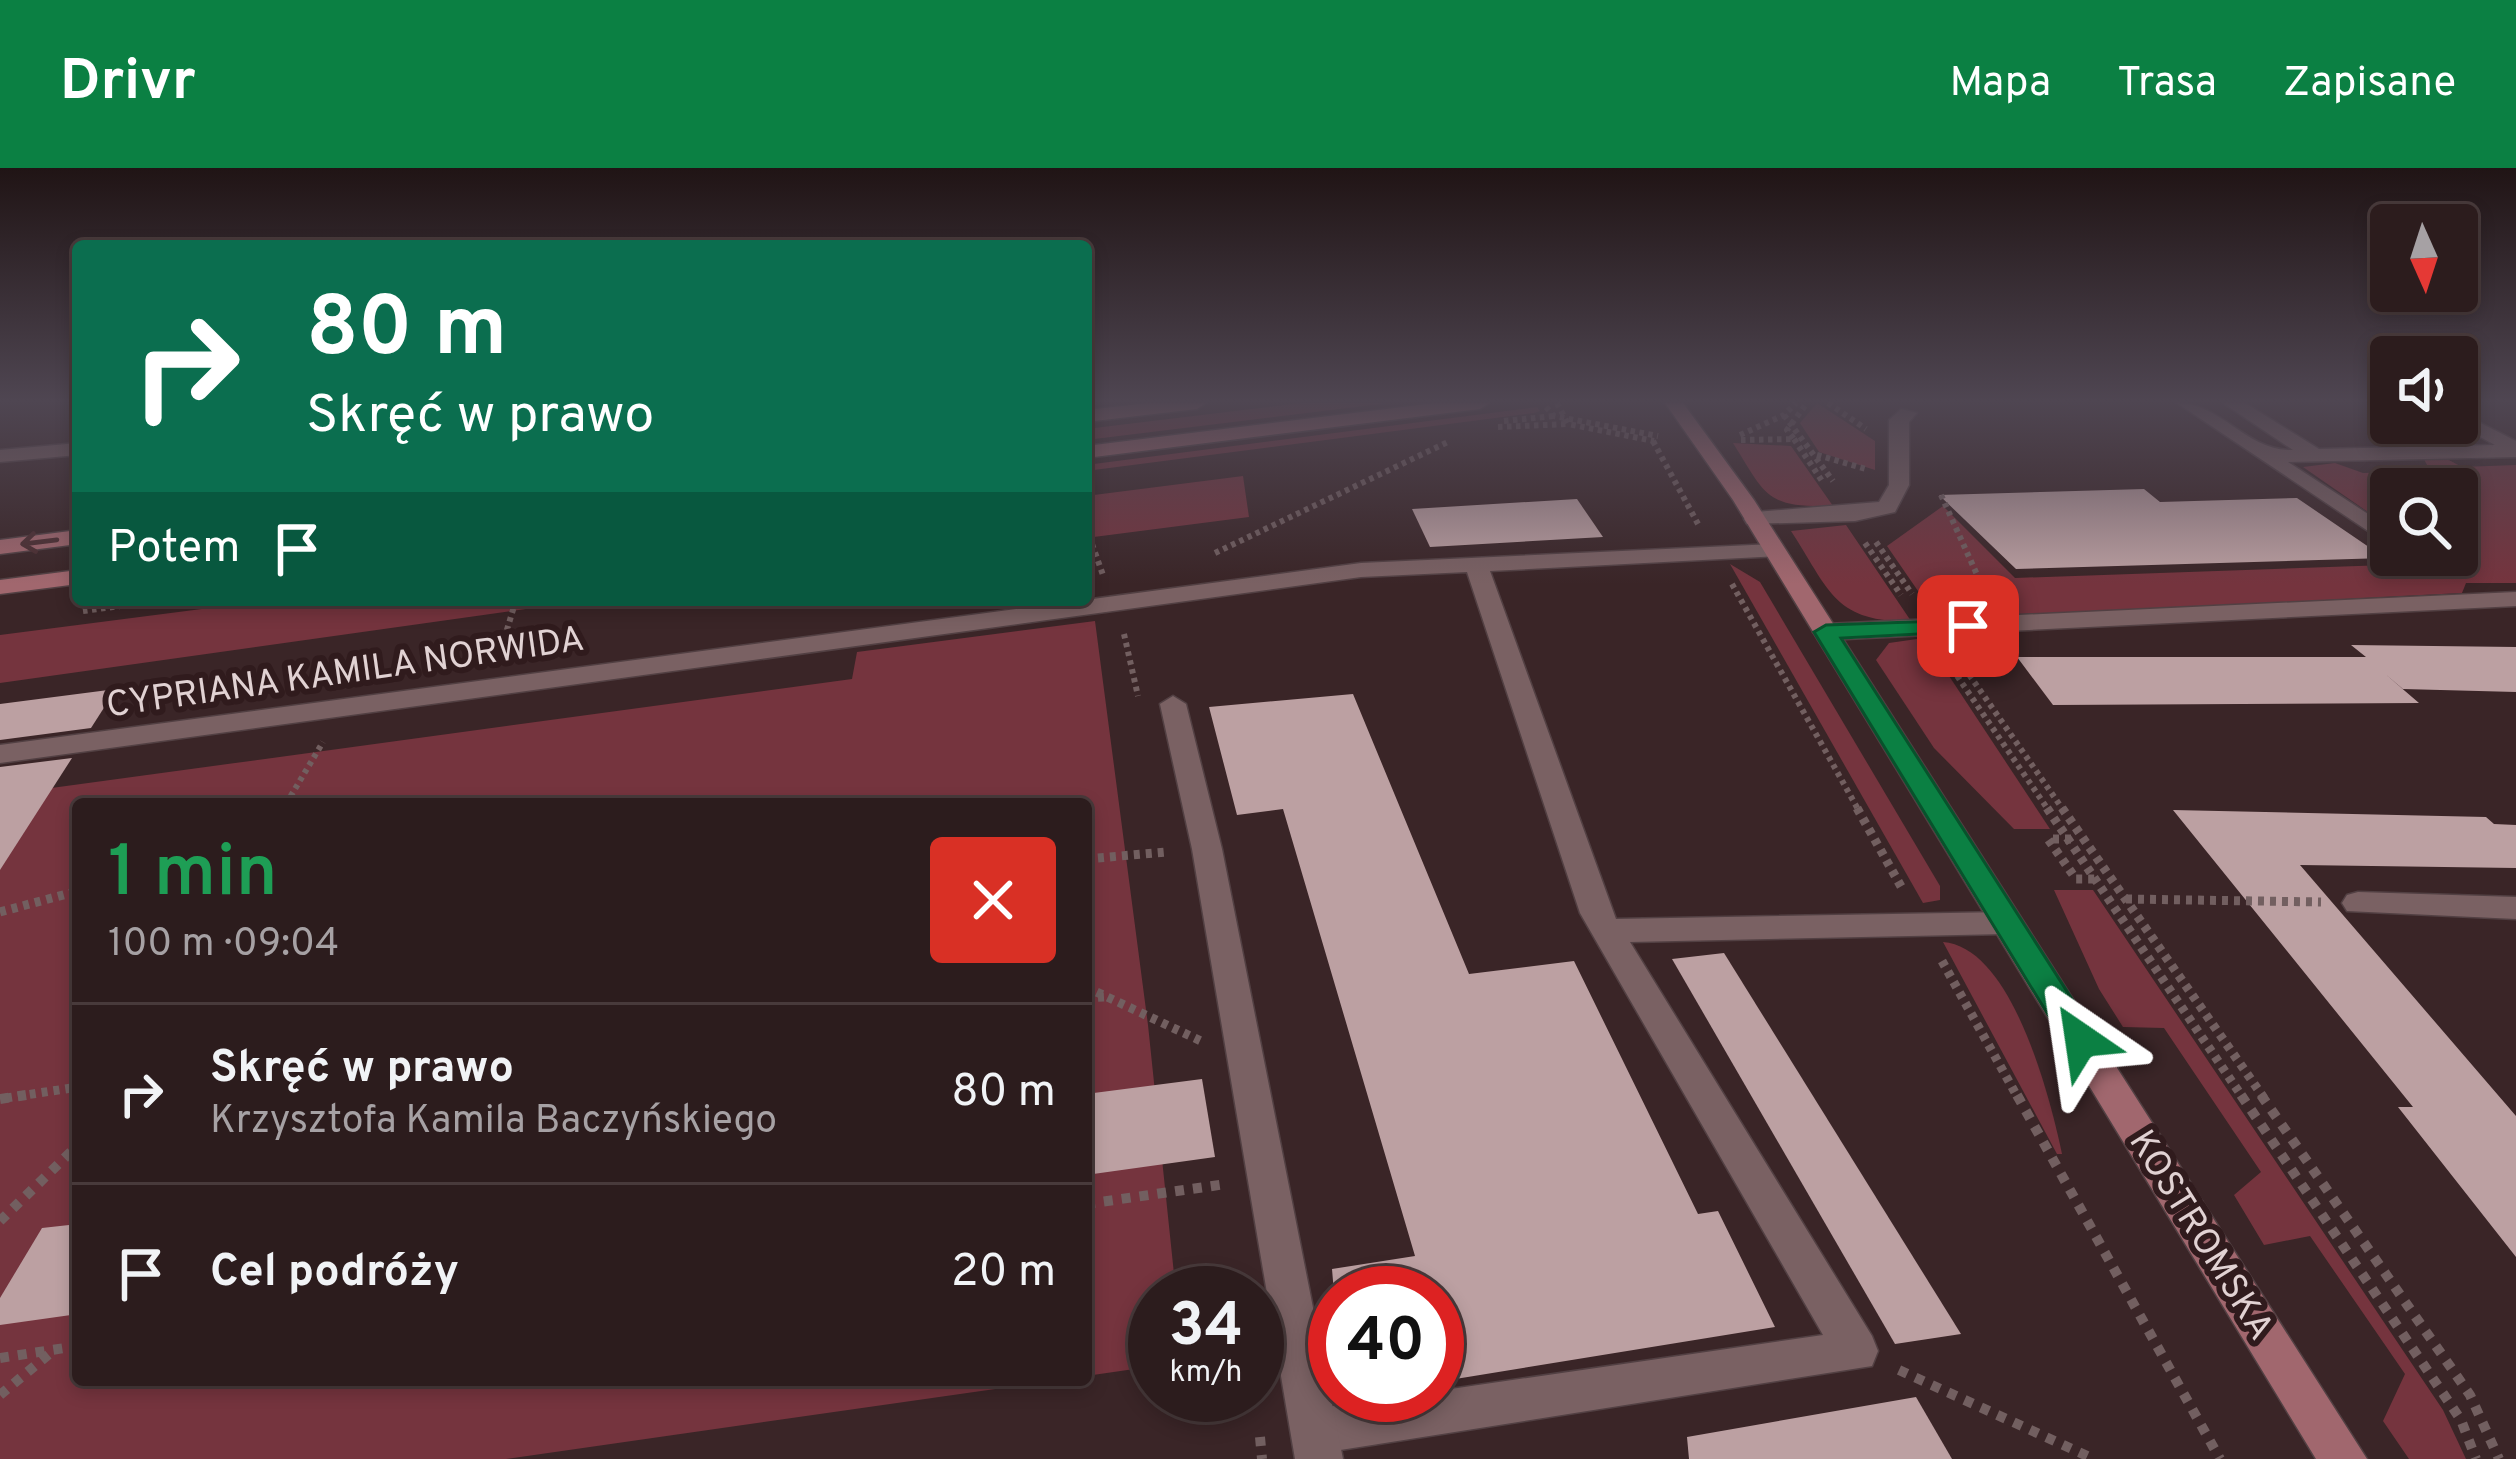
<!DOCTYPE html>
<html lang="pl">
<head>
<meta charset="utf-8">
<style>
  body { margin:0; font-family:Overpass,sans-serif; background:#342526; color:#f1f3f6; height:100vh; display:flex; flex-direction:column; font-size:45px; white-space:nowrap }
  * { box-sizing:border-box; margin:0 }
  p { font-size:39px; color:#a6a1a4 }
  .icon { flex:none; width:66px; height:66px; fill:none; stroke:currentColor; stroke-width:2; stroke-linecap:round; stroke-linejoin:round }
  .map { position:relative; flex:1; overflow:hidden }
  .drawer { position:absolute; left:72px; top:630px; width:1020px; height:588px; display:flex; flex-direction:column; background:#2c1c1d; border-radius:12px; box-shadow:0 6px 18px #0003,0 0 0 3px #483a3b }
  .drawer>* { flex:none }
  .hud { position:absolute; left:72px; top:72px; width:1020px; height:366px; border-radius:12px; box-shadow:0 6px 18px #0003,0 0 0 3px #483a3b; background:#0b6e4f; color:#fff; overflow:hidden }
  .needle { width:78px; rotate:177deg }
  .tools { position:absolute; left:2370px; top:36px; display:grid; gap:24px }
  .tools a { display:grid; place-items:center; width:108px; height:108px; border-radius:12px; background:#2c1c1d; box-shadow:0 6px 18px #0003,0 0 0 3px #483a3b; font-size:60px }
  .speed { position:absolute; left:1128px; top:1098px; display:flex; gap:24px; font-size:60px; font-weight:700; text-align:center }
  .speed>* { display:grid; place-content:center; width:156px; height:156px; border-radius:50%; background:#2c1c1d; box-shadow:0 6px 18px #0003,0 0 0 3px #483a3b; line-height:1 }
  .speed small { font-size:30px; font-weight:400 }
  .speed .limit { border:18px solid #d22; background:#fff; color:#111 }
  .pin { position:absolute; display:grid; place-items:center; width:102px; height:102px; color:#fff; margin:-51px; border-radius:24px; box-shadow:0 6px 18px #0006 }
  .me { position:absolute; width:132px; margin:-66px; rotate:328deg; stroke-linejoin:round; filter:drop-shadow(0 0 9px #0008) }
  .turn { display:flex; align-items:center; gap:42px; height:252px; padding:0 36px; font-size:54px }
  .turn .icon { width:156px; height:156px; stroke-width:2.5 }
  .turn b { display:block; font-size:84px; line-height:102px }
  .then { display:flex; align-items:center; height:114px; padding:0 36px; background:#0003; gap:24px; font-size:45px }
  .round { display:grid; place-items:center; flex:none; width:126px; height:126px; border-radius:12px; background:#342526 }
  .headline { display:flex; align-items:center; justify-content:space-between; height:204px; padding:0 36px }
  h1 { font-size:72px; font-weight:600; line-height:90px; color:#1e9e55 }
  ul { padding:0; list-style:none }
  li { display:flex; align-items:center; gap:36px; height:180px; padding:0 36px; border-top:3px solid #483a3b }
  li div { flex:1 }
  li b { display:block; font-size:45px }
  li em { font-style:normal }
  header { display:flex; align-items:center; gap:72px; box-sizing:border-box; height:168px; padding:0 60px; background:#0b8043; color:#fff }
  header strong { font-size:57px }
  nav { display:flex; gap:66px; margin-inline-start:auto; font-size:42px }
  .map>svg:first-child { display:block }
  .green { fill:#75343e }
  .building { fill:#bca0a2 }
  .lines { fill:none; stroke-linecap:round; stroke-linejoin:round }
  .lane-casing { stroke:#524043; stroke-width:3 }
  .street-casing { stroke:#524043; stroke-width:3 }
  .secondary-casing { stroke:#524043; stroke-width:3 }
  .path-far2 { stroke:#725f60; stroke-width:6; stroke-dasharray:4.5 4.5; stroke-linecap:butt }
  .path-far1 { stroke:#725f60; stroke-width:9; stroke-dasharray:6 6; stroke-linecap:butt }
  .path { stroke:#725f60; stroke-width:10; stroke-dasharray:9 9; stroke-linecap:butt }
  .lane { fill:#7a6163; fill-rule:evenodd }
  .street { fill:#7a6163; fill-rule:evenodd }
  .secondary { fill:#a1676e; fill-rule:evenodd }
  .oneway { stroke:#4c2e31 }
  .route { fill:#0b8043; stroke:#07532c; stroke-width:3 }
  .labels { text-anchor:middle; stroke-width:12; stroke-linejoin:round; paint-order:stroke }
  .street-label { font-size:36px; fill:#e1d2d3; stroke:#301b1d }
</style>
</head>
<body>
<header>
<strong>Drivr</strong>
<nav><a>Mapa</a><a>Trasa</a><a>Zapisane</a></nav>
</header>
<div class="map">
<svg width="2516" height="1291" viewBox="0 0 2516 1291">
  <rect width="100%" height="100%" fill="#3a2527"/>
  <g class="green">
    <polygon points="1301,235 1388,235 1086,272 1086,261"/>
    <polygon points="1817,235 1875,273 1875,302 1819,284 1800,255"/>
    <polygon points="1537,239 1540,243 1534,245 1086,303 1086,297"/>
    <path d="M1733 275 1791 278 1833 338C1766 340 1766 328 1733 275Z"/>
    <polygon points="2445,290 2462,299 2516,297 2516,415 2466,415 2462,425 1938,452 1887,378 1943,338 2015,410 2444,395 2435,387 2457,387 2457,321 2391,321 2391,360 2303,299 2335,295 2363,305 2430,303 2424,291"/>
    <polygon points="1243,308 1249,349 1086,370 1086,328"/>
    <path d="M1846 357 1911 453C1834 455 1829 421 1791 363Z"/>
    <polygon points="1730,396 1760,414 1940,718 1940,732 1923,735"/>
    <polygon points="272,432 590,432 0,515 0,467"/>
    <polygon points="1095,453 1148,857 1176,1125 1155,1125 1155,1198 1086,1208 1086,636 78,636 78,1212 1058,1212 506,1291 0,1291 0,627 852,511 857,484"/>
    <polygon points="1924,470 2050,661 2014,661 1934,580 1876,492 1889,475"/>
    <polygon points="2054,722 2093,722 2443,1242 2466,1291 2409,1291 2383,1253 2405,1206 2310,1068 2264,1077 2234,1027 2261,1004 2164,860 2123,859 2099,821"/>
    <path d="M1943 774C2012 779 2050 929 2062 986H2057Z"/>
  </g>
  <g class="building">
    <polygon points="2144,321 2160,334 2297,330 2385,390 2016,401 1939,327"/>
    <polygon points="1577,331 1603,369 1430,379 1412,341"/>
    <polygon points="2351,477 2516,479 2516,524 2403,521 2384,505 2419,535 2053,537 2017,489 2366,489"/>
    <polygon points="116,521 91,560 0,572 0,536"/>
    <polygon points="1353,526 1469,806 1574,793 1698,1046 1718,1043 1775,1159 1437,1214 1437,1125 1334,1125 1332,1101 1415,1088 1283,641 1237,647 1209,539"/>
    <polygon points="72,590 0,702 0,599"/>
    <polygon points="2173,642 2486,649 2494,656 2516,657 2516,700 2300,697 2516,948 2516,1089 2398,939 2413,939"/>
    <polygon points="1724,785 1961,1166 1895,1176 1672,791"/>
    <polygon points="1202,911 1215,989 1086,1007 1086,926"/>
    <polygon points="78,1056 78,1146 0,1157 0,1130 42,1060"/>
    <polygon points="1916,1229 1952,1291 1689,1291 1687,1269"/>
  </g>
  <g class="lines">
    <g class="lane-casing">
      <g id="lane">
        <path d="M2177 235C2222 235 2247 284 2293 282L2223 235H2245L2319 281 2495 277 2454 255 2457 243 2516 273V289L2288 294 2385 357 2388 362 2377 369Z"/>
        <polygon points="1901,241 1917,245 1909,254 1909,317 1895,344 1855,353 1747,356 1744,351 1755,344 1879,334 1889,317 1889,252"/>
        <polygon points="78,275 78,287 0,294 0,282"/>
        <polygon points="1774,376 1782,378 1782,388 1490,403 1616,751 2006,744 2018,747 2023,755 2018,763 2006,766 1630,774 1872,1168 1878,1183 1872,1198 1315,1286 1298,1279 1292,1263 1298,1247 1315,1240 1437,1227 1437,1223 1823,1167 1580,745 1467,404 1361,409 0,595 0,577 1361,395"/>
        <polygon points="2516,424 2516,438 1826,472 1813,464 1826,456"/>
        <polygon points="2358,724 2516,729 2516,751 2347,743 2342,735 2347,727"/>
      </g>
    </g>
    <g class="street-casing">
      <polygon id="street" points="1173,528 1186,536 1222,681 1343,1291 1295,1291 1192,681 1160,536"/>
    </g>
    <g class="secondary-casing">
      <g id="secondary">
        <polygon points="1149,235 1206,235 1197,241 1086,254 1086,242"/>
        <polygon points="1435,235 1489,235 1480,241 1086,290 1086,278"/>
        <polygon points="1665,235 1683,235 1754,332 2367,1291 2316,1291 1733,332"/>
        <polygon points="78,362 78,376 0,386 0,372"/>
        <polygon points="78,402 78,416 0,426 0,412"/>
      </g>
    </g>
    <g class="path-far2">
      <polyline points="1557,235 1568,256 1654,273"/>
      <polyline points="1828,235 1866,261"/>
      <polyline points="1546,239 1554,248 1658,268"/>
      <polyline points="1784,247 1833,313"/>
      <polyline points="1504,253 1554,248"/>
      <polyline points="1498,259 1568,256"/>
      <polyline points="1740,267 1784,247 1796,235"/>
      <polyline points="1794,271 1822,313"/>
      <polyline points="1741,272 1794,271 1787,262 1807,235"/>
      <polyline points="1653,273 1698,356"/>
      <polyline points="1817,287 1866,301"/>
      <polyline points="1941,327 1984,422"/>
      <polyline points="1086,359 1103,407"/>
      <polyline points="1876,374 1912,426"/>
      <polyline points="1865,375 1901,427"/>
      <polyline points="1215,385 1450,273"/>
      <polyline points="1732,416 1859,643"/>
      <polyline points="97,435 120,432"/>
      <polyline points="83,443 165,432"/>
      <polyline points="1124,466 1138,528"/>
      <polyline points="499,488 516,432"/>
      <polyline points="1959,492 2064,643"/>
      <polyline points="1947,493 2049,643"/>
      <polyline points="286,636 323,574"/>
    </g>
    <g class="path-far1">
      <polyline points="1857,640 1903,722"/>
      <polyline points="2047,640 2243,930"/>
      <polyline points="2062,640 2264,930"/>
      <polyline points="2071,671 2048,671 2076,711 2098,711"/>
      <polyline points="1086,691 1166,684"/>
      <polyline points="2126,731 2321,734"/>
      <polyline points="0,744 78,723"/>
      <polyline points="1942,793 2018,930"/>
      <polyline points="1086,819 1201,873"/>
      <polyline points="1086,830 1105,829"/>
      <polyline points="6,930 78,919"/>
    </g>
    <g class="path">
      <polyline points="2017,927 2220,1291"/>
      <polyline points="2241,927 2461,1252 2476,1291"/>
      <polyline points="2261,927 2470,1227 2499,1291"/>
      <polyline points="0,931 26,927"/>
      <polyline points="1086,1036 1226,1016"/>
      <polyline points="0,1053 78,977"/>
      <polyline points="0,1190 78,1178"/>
      <polyline points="1899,1202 2094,1291"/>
      <polyline points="0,1227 54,1182"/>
      <polyline points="1260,1269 1262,1291"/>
    </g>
    <use href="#lane" class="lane"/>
    <use href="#street" class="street"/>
    <use href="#secondary" class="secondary"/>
  </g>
  <defs><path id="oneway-shaft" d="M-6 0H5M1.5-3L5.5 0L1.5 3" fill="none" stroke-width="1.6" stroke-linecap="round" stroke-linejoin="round" transform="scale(3)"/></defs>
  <use class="oneway" href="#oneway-shaft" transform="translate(39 374) rotate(173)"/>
  <linearGradient id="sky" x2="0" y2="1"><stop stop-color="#201415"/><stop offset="0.56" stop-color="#4f4652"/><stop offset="1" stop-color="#4f4652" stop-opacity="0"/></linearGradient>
  <rect width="2516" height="416" fill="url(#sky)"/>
  <polygon class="route" points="1968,452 1979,458 1976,463 1841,470 2093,864 2098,872 2093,881 2069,881 1814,464 1826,457"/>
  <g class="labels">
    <g class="street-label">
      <text transform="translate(345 502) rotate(-8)" y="13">CYPRIANA KAMILA NORWIDA</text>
      <text transform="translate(2203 1066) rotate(58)" y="13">KOSTROMSKA</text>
    </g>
  </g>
</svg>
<div class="tools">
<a><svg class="needle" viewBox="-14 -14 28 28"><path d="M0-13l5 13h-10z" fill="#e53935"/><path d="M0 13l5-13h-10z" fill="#a6a1a4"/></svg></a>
<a><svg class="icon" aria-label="sound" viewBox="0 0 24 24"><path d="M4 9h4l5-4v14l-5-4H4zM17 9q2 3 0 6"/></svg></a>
<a><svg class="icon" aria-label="search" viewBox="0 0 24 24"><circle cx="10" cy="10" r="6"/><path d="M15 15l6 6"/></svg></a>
</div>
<div class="speed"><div>34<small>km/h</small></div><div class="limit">40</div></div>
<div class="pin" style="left:1968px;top:458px;background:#d93025"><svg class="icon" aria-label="arrive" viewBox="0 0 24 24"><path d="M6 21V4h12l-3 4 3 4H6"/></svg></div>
<svg class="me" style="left:2081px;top:872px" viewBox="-20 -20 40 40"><path d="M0-17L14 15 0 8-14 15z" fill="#0b8043" stroke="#fff" stroke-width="4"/></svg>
<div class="hud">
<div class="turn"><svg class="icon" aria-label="right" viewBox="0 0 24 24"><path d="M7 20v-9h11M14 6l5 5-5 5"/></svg><div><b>80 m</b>Skręć w prawo</div></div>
<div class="then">Potem<svg class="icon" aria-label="arrive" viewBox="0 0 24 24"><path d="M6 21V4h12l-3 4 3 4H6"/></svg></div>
</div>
<section class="drawer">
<div class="headline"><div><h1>1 min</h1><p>100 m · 09:04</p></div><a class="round" style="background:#d93025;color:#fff"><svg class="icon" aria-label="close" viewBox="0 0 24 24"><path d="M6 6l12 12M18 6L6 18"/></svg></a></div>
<ul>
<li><svg class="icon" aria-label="right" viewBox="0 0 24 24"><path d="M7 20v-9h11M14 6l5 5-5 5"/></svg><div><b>Skręć w prawo</b><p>Krzysztofa Kamila Baczyńskiego</p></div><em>80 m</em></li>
<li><svg class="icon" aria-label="arrive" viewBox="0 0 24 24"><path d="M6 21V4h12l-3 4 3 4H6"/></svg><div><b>Cel podróży</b></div><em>20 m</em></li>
</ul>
</section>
</div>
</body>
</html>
